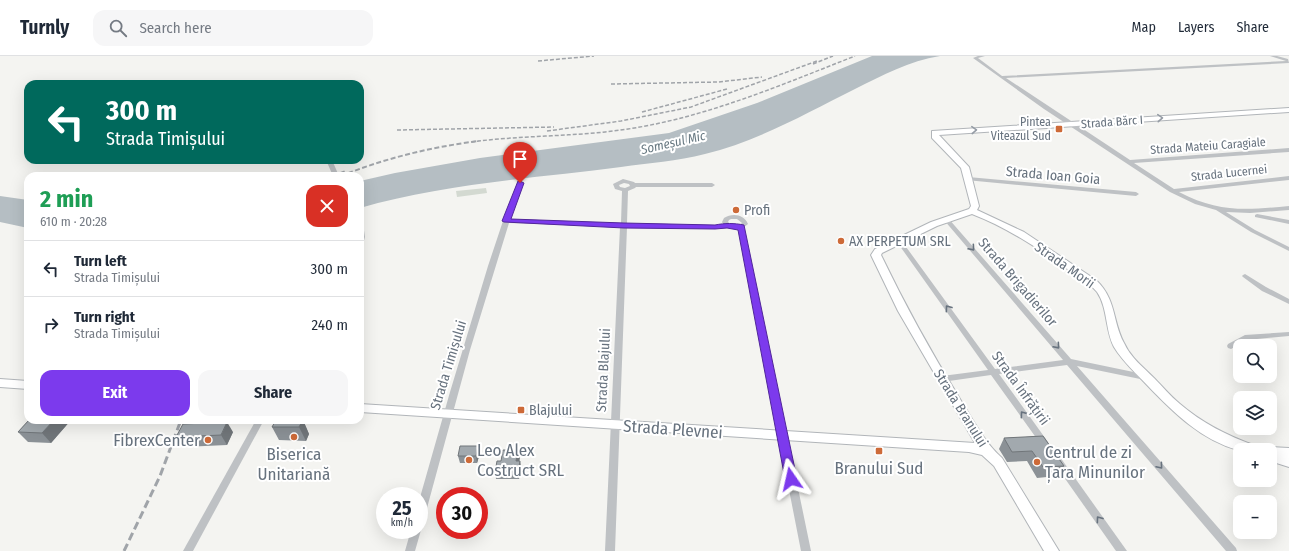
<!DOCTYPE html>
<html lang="en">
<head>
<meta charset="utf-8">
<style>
  body { margin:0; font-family:"Fira Sans Condensed",sans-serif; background:#f6f6f7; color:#1f2937; height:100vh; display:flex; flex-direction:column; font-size:15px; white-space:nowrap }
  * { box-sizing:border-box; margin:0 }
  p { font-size:13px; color:#747a83 }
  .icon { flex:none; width:22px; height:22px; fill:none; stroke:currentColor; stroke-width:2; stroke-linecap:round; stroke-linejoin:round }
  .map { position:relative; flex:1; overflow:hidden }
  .panel { position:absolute; left:24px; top:116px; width:340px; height:252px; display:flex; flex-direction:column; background:#fff; border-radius:12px; box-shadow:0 4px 16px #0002 }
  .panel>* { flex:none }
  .banner { position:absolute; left:24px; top:24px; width:340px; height:84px; border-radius:12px; box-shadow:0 4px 16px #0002; background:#00695c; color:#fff; overflow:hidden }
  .controls { position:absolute; left:1233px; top:283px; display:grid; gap:8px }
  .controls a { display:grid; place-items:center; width:44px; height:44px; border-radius:8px; background:#fff; box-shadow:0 4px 16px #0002; font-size:20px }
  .speed { position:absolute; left:376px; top:431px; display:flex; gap:8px; font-size:20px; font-weight:700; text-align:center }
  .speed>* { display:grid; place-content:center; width:52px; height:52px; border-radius:50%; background:#fff; box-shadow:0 4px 16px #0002; line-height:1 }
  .speed small { font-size:10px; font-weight:400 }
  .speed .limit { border:6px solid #d22; background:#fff; color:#111 }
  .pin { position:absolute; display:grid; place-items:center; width:34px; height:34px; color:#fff; margin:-41px -17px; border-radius:50% 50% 50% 0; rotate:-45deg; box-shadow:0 0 4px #0007 }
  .pin .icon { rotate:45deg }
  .me { position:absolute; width:44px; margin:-22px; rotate:349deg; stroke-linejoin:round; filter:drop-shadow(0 0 3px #0008) }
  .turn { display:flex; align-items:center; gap:14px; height:84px; padding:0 16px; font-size:18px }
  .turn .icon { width:52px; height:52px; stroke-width:2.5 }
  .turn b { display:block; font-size:28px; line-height:34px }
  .round { display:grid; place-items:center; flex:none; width:42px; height:42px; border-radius:12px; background:#f6f6f7 }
  .overview { display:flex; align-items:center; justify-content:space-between; height:68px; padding:0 16px }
  h1 { font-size:24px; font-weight:700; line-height:30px; color:#1e9e55 }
  .button { display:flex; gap:8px; margin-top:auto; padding:8px 16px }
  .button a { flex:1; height:46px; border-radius:12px; background:#7c3aed; color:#fff; font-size:16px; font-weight:700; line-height:46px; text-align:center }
  .button a+a { background:#f6f6f7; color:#1f2937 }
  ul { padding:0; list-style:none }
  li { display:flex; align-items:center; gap:12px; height:56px; padding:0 16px; border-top:1px solid #e0e1e3 }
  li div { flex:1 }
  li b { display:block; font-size:15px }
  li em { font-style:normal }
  header { display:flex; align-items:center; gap:24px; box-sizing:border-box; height:56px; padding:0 20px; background:#fff; border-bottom:1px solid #e0e1e3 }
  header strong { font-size:19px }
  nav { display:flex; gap:22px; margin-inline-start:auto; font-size:14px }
  .search { width:280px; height:36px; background:#f6f6f7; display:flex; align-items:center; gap:10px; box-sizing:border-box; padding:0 14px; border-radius:12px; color:#747a83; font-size:15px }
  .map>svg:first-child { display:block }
  .green { fill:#d3d9d1 }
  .water { fill:#b5bec3 }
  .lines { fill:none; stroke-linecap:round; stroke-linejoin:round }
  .secondary-casing { stroke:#b1b5b9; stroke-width:2 }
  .street { fill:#bec1c4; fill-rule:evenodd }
  .secondary { fill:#fff; fill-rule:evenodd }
  .rail-far2 { stroke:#a0a4a9; stroke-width:1.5; stroke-dasharray:4 2; stroke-linecap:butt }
  .rail-far1 { stroke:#a0a4a9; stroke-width:2; stroke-dasharray:5 2.5; stroke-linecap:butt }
  .rail { stroke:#a0a4a9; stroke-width:3; stroke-dasharray:8 4; stroke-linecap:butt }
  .wall { fill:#8b9196 }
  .shaded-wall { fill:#71767a }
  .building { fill:#a2a9ae; stroke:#71767a }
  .oneway { stroke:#959ca5 }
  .oneway2 { stroke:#67727e }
  .route { fill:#7c3aed; stroke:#51269a }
  .poi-dot { fill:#cd6a38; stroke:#fff; stroke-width:1.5 }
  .labels { text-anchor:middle; stroke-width:4; stroke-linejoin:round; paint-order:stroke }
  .far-poi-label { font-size:12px; fill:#67727e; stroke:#fff; text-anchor:end }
  .far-street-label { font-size:12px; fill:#67727e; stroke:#fff }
  .far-water-label { font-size:13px; font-style:italic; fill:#687982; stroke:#fff }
  .street-label { font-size:14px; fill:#67727e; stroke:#fff }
  .poi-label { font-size:14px; fill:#67727e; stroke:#fff; text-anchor:start }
  .near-street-label { font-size:17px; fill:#67727e; stroke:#fff }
  .near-poi-label { font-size:17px; fill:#67727e; stroke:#fff; text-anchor:start }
</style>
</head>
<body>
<header>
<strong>Turnly</strong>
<div class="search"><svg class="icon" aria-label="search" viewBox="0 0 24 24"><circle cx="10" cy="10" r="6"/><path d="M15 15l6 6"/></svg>Search here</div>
<nav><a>Map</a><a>Layers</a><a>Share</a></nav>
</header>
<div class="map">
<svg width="1289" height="495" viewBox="0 0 1289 495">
  <rect width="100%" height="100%" fill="#f4f4f1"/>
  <polygon class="green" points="486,132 487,137 457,141 456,135"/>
  <g class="water">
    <path d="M872 0H940C909 5 883 19 855 33 807 57 758 85 705 98 677 105 649 107 621 111 536 122 442 128 360 152V125L395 117 480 102 669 77 757 47Z"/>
    <polygon points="0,140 28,144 28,172 0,166"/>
  </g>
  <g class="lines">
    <g class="secondary-casing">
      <g id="secondary">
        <path d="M1289 52V56L939 79 969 111 979 150 977 154 1024 176 1096 224C1117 244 1112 265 1124 287 1130 301 1143 311 1154 322 1162 330 1170 340 1180 348 1202 367 1228 380 1256 390L1258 394C1252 394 1243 395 1238 394 1201 384 1173 356 1148 330 1136 317 1123 306 1114 291 1105 274 1108 252 1097 236 1089 226 1077 219 1066 212 1036 191 1006 171 972 158L937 170 882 197 881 199C905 249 931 296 960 343 973 364 984 386 1002 402L1059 495H1044L994 410 982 399 969 396 360 356V348L975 387 898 255 871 199 875 193 931 166 969 153 971 150 961 112 932 82V75Z"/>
        <polygon points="0,323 28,325 28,333 0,331"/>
        <polygon points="1270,391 1289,392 1289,411 1270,405 1270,394 1265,394"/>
      </g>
    </g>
    <g class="street">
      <path d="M978 0H985L978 2 1002 20 1286 5 1270 0H1277L1288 3 1289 7 1006 22 1130 104 1289 92V96L1134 107 1174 133 1289 120V124L1179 136C1219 157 1246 154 1289 150V154L1250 157 1226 156 1255 174 1289 191V195L1251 176 1216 154 1195 148 1170 136 1044 53 973 2Z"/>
      <polygon points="326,104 332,104 339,120 333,120"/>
      <polygon points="968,121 1136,136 1139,138 1136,140 966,124 966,122"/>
      <path d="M623 123 634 126 635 127H712L715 129 712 131H636L635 132 628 135 627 167 715 169 723 168 722 166 724 162C732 157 744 158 748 168L744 171 811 495H801L738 173H734L726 171 715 173 627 171 615 495H605L620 171 509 167 470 294 424 463 422 466 419 467V445L450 336 488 210 503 165 517 127 520 125 523 127 510 163 621 167 622 135 615 133 613 128ZM624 127 629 128 630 130 625 132 620 131 619 129ZM731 163H737L742 167C737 171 732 170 728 166L729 164Z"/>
      <polygon points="1257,158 1289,164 1289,168 1255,161 1255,159"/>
      <polygon points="946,161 948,162 1071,303 1148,319 1149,321 1148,323 1145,324 1077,310 1236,492 1237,495 1226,495 1067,309 999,318 1048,386 1049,388 1048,390 1045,391 1042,390 991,319 942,326 939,325 938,323 939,321 942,320 988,314 897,186 896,185 897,184 901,184 995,313 1063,304 944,164 943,163 944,162"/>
      <polygon points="360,166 363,168 365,181 363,188 360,190"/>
      <polygon points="1245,218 1266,231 1289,243 1289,248 1262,235 1243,221 1242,220 1243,219"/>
      <polygon points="1289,276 1289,280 1247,284 1231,293 1228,292 1227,290 1228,288 1245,279"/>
      <polygon points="256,364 264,364 193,495 183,495"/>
      <polygon points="1057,400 1060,401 1127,495 1116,495 1054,407 1053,404 1054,401"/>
      <polygon points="419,471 421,474 415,495 405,495 411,474 419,474"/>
    </g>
    <use href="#secondary" class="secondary"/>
    <g class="rail-far2">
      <polyline points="538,5 594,0"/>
      <polyline points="813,8 833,0"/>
      <polyline points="611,28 719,26 762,21"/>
      <polyline points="642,56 727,33"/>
      <polyline points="397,74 554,71"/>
      <polyline points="547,75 621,65 691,51 817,5"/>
      <path d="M471 86C523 79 576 81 628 73 707 61 781 29 855 0"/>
    </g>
    <g class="rail-far1">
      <polyline points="333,120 346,115"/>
      <path d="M341 120C386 102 431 91 479 85"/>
    </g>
    <polyline class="rail" points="124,495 160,420 181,364"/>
  </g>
  <g class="wall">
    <polygon points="29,364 71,364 51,387 28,386 18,376"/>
    <polygon points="303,364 309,378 306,385 279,384 272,371"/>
    <polygon points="233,376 227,389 183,391 176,381"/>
    <polygon points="1043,380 1064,410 1057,420 1037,422 1027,405 1007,406 999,393 1004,382"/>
    <polygon points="518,394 520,401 519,405 520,405 521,412 519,423 496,423 495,416 501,405"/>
    <polygon points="480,397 477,407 460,407 458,400"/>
  </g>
  <g class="shaded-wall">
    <polygon points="54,364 71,364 51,387 42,377"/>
    <polygon points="303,364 309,378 306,385 299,371"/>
    <polygon points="227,366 233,376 227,389 221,379"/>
    <polygon points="478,390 480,397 477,407 476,400"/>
    <polygon points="518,394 520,401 518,412 516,405"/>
    <polygon points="520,405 521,412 519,423 518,416"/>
  </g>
  <g class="building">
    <polygon points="29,364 54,364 42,377 18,376"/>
    <polygon points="276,364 303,364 299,371 272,371"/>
    <polygon points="227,366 221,379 176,381 183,368"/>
    <polygon points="1043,380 1064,410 1043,411 1032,395 1012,396 1004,382"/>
    <polygon points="460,390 478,390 476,400 458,400"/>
    <polygon points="503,394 518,394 516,405 520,405 518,416 495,416 497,405 501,405"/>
  </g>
  <defs><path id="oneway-chevron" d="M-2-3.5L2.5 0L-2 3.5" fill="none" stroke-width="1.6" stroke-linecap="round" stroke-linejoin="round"/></defs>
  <g class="oneway">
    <use href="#oneway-chevron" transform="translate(1160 62) rotate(-4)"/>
    <use href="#oneway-chevron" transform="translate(974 74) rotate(-3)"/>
  </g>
  <g class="oneway2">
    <use href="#oneway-chevron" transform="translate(972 192) rotate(49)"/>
    <use href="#oneway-chevron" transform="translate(948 252) rotate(-126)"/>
    <use href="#oneway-chevron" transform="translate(1057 290) rotate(49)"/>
    <use href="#oneway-chevron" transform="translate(1023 358) rotate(-126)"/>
    <use href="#oneway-chevron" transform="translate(1160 410) rotate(50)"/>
    <use href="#oneway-chevron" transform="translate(1099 463) rotate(-126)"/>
  </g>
  <path class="route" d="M518 125H520L524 127 511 163 624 167 715 169C725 167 734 167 744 169L797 423 796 427 791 428 787 427 785 423 738 174 727 172 715 173 624 172 504 166 502 165Z"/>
  <g class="poi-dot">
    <rect x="1055" y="69" width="8" height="8" rx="2"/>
    <circle cx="736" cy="154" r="4"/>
    <circle cx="841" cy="185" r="4"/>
    <rect x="517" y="350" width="8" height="8" rx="2"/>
    <circle cx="294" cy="381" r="4"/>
    <circle cx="208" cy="384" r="4"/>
    <rect x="875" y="391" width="8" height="8" rx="2"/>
    <circle cx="469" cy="404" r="4"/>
    <circle cx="1037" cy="406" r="4"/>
  </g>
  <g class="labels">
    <g class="far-poi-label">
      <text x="1051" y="70">Pintea<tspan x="1051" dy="14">Viteazul Sud</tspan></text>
    </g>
    <g class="far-street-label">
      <text transform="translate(1112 66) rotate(-4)" y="4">Strada Bărc I</text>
      <text transform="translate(1208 90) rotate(-4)" y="4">Strada Mateiu Caragiale</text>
      <text transform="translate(1229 117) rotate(-6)" y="4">Strada Lucernei</text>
    </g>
    <g class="far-water-label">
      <text transform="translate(673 86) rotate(-13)" y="5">Someșul Mic</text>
    </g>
    <g class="street-label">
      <text transform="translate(1053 119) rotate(5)" y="5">Strada Ioan Goia</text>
      <text transform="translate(1065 209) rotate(35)" y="5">Strada Morii</text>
      <text transform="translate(1018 226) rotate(49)" y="5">Strada Brigadierilor</text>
      <text transform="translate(448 309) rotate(-73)" y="5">Strada Timișului</text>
      <text transform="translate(603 314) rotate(-87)" y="5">Strada Blajului</text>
      <text transform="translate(1021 332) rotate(54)" y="5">Strada Înfrățirii</text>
      <text transform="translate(961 352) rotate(58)" y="5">Strada Branului</text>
    </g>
    <g class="poi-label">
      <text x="744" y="159">Profi</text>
      <text x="849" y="190">AX PERPETUM SRL</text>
      <text x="529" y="359">Blajului</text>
    </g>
    <g class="near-street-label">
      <text transform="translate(673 373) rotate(4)" y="6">Strada Plevnei</text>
    </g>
    <g class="near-poi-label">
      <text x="200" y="390" text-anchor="end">FibrexCenter</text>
      <text x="477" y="400">Leo Alex<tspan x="477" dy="20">Costruct SRL</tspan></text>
      <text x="1045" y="402">Centrul de zi<tspan x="1045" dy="20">Țara Minunilor</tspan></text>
      <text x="294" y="404" text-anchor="middle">Biserica<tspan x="294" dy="20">Unitariană</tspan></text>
      <text x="879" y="418" text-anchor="middle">Branului Sud</text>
    </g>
  </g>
</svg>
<div class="controls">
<a><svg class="icon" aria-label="search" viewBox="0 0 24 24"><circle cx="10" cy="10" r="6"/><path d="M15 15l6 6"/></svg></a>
<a><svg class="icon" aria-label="layers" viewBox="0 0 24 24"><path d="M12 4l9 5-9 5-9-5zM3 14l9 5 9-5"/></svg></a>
<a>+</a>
<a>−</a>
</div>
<div class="speed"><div>25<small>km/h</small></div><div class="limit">30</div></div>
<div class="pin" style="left:520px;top:127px;background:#d93025"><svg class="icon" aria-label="arrive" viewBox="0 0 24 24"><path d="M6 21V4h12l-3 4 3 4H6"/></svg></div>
<svg class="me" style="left:791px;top:423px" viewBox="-20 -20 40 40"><path d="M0-17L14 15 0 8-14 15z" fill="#7c3aed" stroke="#fff" stroke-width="4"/></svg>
<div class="banner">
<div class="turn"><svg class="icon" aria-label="left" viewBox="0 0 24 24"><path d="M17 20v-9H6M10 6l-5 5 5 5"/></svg><div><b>300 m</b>Strada Timișului</div></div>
</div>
<section class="panel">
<div class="overview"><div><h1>2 min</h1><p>610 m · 20:28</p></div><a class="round" style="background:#d93025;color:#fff"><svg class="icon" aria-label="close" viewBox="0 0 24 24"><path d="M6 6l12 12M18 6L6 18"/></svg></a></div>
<ul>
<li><svg class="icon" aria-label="left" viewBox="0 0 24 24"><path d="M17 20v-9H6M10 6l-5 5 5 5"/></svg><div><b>Turn left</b><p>Strada Timișului</p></div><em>300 m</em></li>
<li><svg class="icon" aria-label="right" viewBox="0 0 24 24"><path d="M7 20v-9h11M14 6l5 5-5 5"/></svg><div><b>Turn right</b><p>Strada Timișului</p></div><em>240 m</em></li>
</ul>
<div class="button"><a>Exit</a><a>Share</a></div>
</section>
</div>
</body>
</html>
